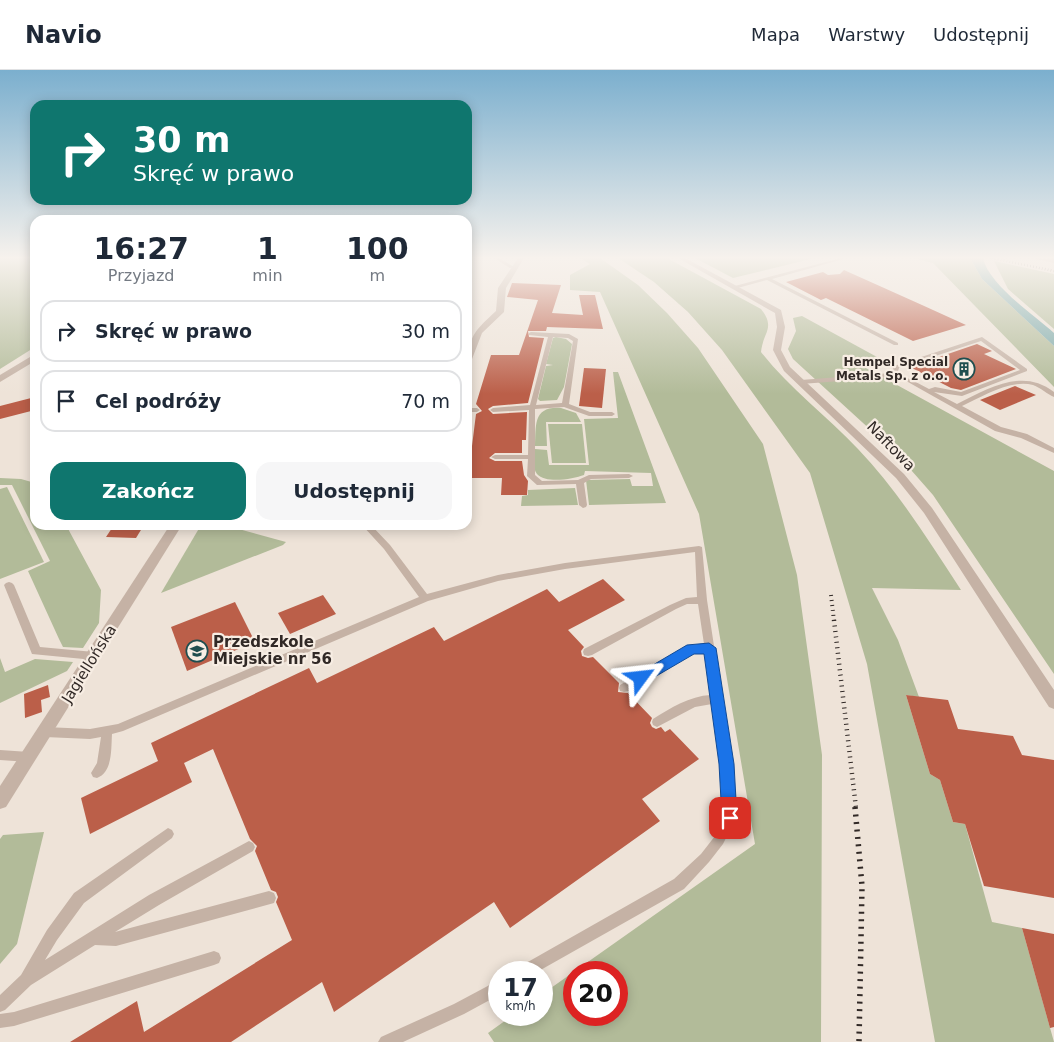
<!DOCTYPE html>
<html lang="pl">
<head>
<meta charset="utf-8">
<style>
  body { margin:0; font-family:"DejaVu Sans",sans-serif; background:#f6f6f7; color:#1f2937; height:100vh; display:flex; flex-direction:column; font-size:19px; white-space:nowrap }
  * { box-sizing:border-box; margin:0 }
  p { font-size:16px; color:#747a83 }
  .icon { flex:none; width:28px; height:28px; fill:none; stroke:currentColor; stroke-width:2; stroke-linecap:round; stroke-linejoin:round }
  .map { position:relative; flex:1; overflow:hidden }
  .details { position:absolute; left:30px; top:145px; width:442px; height:315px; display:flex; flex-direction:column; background:#fff; border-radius:15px; box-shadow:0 2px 12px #0003 }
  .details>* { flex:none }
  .hud { position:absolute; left:30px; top:30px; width:442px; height:105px; border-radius:15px; box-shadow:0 2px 12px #0003; background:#0f766e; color:#fff; overflow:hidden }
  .speed { position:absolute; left:488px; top:891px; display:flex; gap:10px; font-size:25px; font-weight:700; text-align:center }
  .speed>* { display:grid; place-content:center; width:65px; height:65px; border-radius:50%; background:#fff; box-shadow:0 2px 12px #0003; line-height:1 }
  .speed small { font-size:12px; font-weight:400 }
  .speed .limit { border:8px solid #d22; background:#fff; color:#111 }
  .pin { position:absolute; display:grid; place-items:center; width:42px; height:42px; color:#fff; margin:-21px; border-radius:10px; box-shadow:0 2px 8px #0006 }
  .me { position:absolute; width:55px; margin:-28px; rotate:60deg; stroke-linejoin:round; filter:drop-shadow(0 0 4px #0008) }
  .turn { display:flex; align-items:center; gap:18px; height:105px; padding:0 20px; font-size:22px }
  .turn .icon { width:65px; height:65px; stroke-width:2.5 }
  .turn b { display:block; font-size:35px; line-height:42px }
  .eta { display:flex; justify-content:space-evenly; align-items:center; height:85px; text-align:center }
  .eta b { font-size:30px; font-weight:700; line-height:35px }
  .primary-button { display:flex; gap:10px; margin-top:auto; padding:10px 20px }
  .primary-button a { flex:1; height:58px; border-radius:15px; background:#0f766e; color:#fff; font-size:20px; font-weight:700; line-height:58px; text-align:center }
  .primary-button a+a { background:#f6f6f7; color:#1f2937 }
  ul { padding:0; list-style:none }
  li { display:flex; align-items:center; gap:15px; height:62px; margin:0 10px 8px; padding:0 10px; border:2px solid #e0e1e3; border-radius:15px }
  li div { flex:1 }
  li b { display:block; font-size:19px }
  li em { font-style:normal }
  header { display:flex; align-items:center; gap:30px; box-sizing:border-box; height:70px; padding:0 25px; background:#fff; border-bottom:1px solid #e0e1e3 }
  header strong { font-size:24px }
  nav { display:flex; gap:28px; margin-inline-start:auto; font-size:18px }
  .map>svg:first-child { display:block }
  .green { fill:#b2bb99; fill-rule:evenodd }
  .water { fill:#79a8a8 }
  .building { fill:#bb5f49 }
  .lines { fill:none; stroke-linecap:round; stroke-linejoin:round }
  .service { fill:#c5b2a5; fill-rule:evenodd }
  .minor { fill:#c5b2a5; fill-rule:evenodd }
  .tertiary { fill:#c5b2a5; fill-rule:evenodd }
  .rail-far3 { stroke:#312926; stroke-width:2.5; stroke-dasharray:0.5 2.5; stroke-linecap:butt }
  .rail-far2 { stroke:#312926; stroke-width:4; stroke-dasharray:1 4; stroke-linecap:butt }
  .rail-far1 { stroke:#312926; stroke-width:4.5; stroke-dasharray:1 4.5; stroke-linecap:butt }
  .rail { stroke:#312926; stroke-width:5.5; stroke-dasharray:2 5.5; stroke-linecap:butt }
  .route { fill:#1a73e8; stroke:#114b97 }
  .labels { text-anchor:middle; stroke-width:4.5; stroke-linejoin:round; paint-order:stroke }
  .far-poi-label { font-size:12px; font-weight:bold; fill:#312926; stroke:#f7ede3; text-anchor:end }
  .street-label { font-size:15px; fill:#312926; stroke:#f7ede3 }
  .poi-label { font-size:15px; font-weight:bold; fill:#312926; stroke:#f7ede3; text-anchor:start }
</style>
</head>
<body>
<header>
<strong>Navio</strong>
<nav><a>Mapa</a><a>Warstwy</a><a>Udostępnij</a></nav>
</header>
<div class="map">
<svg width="1054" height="972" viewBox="0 0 1054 972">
  <rect width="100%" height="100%" fill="#eee3d8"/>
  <g class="green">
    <polygon points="0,188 35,188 35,277 0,299"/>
    <path d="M580 188H600L638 215 667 243 698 278 763 374 797 505 822 685 821 972H494L488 963 513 945H541V925L755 774 699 444 600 222 570 220V205L590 194ZM574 902H616V945H574Z"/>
    <path d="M618 188H667L761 239C776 258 763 262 761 282 789 318 827 346 858 379 898 421 929 471 961 520L872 518 898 570 919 627 906 625 930 704 940 710 953 752 965 754 992 852 1022 858 1054 972H935L867 594 810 403 722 280 688 242 654 212Z"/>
    <polygon points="695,188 815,188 733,208"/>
    <polygon points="913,188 970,188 982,209 1054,276 1054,317 933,193"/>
    <polygon points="994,191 1054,204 1054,259 1008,219"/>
    <polygon points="802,246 877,287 866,298 1054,401 1054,604 933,425 897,384 793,289 788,279 796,261 793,248"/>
    <polygon points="556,267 566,269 572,274 564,317 557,330 540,331 538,329 546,296 553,295 546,294 553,268"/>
    <path d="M613 302H618L666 433 589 435 586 410 630 409 632 416H653L651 403 585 401 584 405C573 409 546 414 537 404 532 398 535 386 535 379L547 380 549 395H589L584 349 618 348Z"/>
    <path d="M561 338 576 343 581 352H546L547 376H535C536 355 533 336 561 338Z"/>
    <polygon points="548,354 582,354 586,393 552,393"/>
    <polygon points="0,408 21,409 35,413 35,455 66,455 101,520 99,553 83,578 63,577 59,569 28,501 50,491 12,415 0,415"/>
    <polygon points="7,417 44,492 0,509 0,419"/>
    <polygon points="575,418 578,435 521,436 522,426 528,425 528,420"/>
    <polygon points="201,455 224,455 286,472 283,475 161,523"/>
    <polygon points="0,588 5,602 35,589 73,592 67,601 0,633"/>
    <polygon points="44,762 17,874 0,894 0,769 3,765"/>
  </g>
  <path class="water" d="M970 188H983C989 215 1033 244 1054 263V276L982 209Z"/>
  <g class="building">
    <polygon points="844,200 922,235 966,255 913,271 826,228 821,230 786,212 823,202 828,205 840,204"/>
    <polygon points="512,213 561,215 552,243 583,245 579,225 595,225 603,259 547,257 546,261 528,261 529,267 544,268 528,333 493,336 488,339 493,344 527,342 526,370 522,370 522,383 495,383 489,388 495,391 522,391 524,405 528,411 527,425 501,425 502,408 468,408 476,344 482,341 476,334 491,285 519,285 538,230 507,227"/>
    <polygon points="977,274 992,281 984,284 1016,299 961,320 951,318 910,297"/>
    <polygon points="584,298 606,299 602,338 579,336"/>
    <polygon points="1015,316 1036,325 1000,340 980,330"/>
    <polygon points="35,327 35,340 0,349 0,336"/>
    <polygon points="114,455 144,455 136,468 106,467"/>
    <polygon points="603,509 625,530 568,560 584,577 581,581 582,586 588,588 593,587 619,613 618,622 628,623 652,648 650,653 652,657 656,659 661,657 665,662 670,659 699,689 642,729 660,751 510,858 494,832 334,942 322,912 231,972 70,972 137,931 144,962 292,870 276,832 278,827 276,822 271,820 255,781 257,776 250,769 213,679 184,693 192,712 90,764 81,728 158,691 151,673 309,598 317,613 434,557 444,571 547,519 559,532"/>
    <polygon points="323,525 336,544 290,564 278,543"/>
    <polygon points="235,532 255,572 187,601 171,557"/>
    <polygon points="48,615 50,627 41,630 42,642 25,648 24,624"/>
    <polygon points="906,625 948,630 958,659 1013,666 1022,685 1054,690 1054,828 984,816 965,754 953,752 940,710 930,704"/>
    <polygon points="1022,858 1054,864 1054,957 1050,958"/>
  </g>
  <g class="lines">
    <g class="service">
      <polygon points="494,188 499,188 514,197 510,198"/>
      <polygon points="841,188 847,188 772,209 898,273 898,275 894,275 767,210 734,219 731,217"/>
      <path d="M531 262 569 264 578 269 569 334 590 342H612L615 344 612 346H589L564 337 535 339V405L542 411 578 410 589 405 629 404 633 406 629 408 591 409 584 413 587 435 586 437 583 438 579 435 576 414 537 415 527 406 528 389H495L491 387 495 385H528L529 340 493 342 490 340 493 338 530 335 548 267 529 265V263ZM553 267 568 268 573 271 562 333 536 335Z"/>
      <path d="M982 267 1027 299V301L962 326 934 322 957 334C988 319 1022 297 1054 322V327C1047 324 1041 318 1033 315 1010 309 982 327 962 336L1001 357 1027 364 1054 378V383L1021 368 995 361 908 312 893 307 801 314 798 312 801 310 891 303 894 296ZM981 271 1020 300 961 322 935 317 929 319 912 310 897 304 899 298Z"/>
      <polygon points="468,338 477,338 480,340 477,342 468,342"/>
      <path d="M362 455H371L390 475 427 524 498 505 565 493 699 476 702 477 707 530 732 694 736 748 723 774 709 792 684 819 537 902H517L519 897 674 809 701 784 715 766 724 747 720 694 712 634 695 637 657 657 653 655 652 652 653 649C671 638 689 626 711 625L705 582 694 583 628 621 624 622 620 621 619 618 620 615 688 576 704 574 698 534H687L676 539 592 585 588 586 584 585 583 582 584 579 670 535 686 528 697 527 695 482 565 499 498 511 428 531 123 661 112 664C111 678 113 702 97 708L93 707 91 703 97 693 101 667 90 669 45 667 41 665 39 662 41 659 45 657 90 659 118 654 419 527 384 479Z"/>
      <polygon points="9,512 12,513 14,515 40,577 94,582 98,583 99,586 98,589 94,590 32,584 4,515 6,513"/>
      <polygon points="0,680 29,682 33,683 35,687 33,691 29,692 0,690"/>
      <polygon points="168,758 172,760 174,764 172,768 84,833 57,870 45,890 149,825 249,771 253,773 255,777 253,781 159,835 115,862 269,821 274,823 276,828 274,833 116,876 95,875 31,915 5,940 0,942 0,925 21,905 47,860 74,823"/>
      <polygon points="214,881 219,883 221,888 219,893 214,895 14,956 0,958 0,944 14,942"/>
      <polygon points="499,910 499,925 464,944 403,972 378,972 381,967 454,934"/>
    </g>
    <g class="minor">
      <path d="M518 188H524L506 218 504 242 482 263 472 289 468 292C468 265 478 258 496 241L498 218Z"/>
      <polygon points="1035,188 1054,189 1054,193 1036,189"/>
    </g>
    <g class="tertiary">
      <polygon points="678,188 685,188 781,240 785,257 781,280 790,297 904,404 932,438 1054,620 1054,639 1049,637 924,443 896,408 784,301 773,280 777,257 775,243"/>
      <polygon points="35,284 35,291 0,312 0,305"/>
      <polygon points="170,455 182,455 6,737 0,739 0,716"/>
    </g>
    <polyline class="rail-far3" points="992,188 1054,201"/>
    <polyline class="rail-far2" points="831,525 834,551"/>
    <polyline class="rail-far1" points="834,550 856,738"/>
    <polyline class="rail" points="855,737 862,816 859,972"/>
  </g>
  <linearGradient id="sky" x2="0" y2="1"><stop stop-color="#7bafce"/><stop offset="0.58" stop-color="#f7f2ed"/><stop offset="1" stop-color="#f7f2ed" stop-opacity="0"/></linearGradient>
  <rect width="1054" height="324" fill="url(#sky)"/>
  <polygon class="route" points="709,573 716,578 734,694 737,748 735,754 730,756 724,754 722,748 719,694 704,584 694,584 646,612 641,614 634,608 636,605 687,575"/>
  <defs>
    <g id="building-ring" transform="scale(1.125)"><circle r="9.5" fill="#f7ede3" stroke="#1f4e4f" stroke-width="1.5"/><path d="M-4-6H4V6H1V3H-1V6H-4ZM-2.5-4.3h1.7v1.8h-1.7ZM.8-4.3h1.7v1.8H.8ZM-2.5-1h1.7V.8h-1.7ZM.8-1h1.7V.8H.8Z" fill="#1f4e4f"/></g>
    <g id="school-ring" transform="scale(1.125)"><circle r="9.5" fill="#f7ede3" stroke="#1f4e4f" stroke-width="1.5"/><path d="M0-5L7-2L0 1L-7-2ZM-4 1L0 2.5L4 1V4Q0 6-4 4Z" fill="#1f4e4f"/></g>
  </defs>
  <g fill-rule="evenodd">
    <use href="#building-ring" x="964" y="299"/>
    <use href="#school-ring" x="197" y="581"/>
  </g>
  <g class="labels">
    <g class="far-poi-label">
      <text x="948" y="296">Hempel Special<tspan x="948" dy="14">Metals Sp. z o.o.</tspan></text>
    </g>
    <g class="street-label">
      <text transform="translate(891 376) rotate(46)" y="5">Naftowa</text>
      <text transform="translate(89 594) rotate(-58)" y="5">Jagiellońska</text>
    </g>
    <g class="poi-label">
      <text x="213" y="577">Przedszkole<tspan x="213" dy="17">Miejskie nr 56</tspan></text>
    </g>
  </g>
</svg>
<div class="speed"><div>17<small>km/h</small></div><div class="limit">20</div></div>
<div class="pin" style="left:730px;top:748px;background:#d93025"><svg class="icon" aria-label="arrive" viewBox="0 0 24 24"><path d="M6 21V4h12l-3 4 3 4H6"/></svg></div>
<svg class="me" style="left:641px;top:608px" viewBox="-20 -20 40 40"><path d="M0-17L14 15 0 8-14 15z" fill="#1a73e8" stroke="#fff" stroke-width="4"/></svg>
<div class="hud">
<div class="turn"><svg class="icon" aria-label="right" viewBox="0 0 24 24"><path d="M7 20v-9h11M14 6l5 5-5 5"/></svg><div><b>30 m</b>Skręć w prawo</div></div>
</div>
<section class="details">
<div class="eta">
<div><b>16:27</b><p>Przyjazd</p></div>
<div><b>1</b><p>min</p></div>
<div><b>100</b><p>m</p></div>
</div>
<ul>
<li><svg class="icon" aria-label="right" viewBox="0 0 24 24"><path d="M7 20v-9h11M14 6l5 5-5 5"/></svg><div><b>Skręć w prawo</b></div><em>30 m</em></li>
<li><svg class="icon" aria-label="arrive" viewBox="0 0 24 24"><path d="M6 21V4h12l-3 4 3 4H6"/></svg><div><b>Cel podróży</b></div><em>70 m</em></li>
</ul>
<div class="primary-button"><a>Zakończ</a><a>Udostępnij</a></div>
</section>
</div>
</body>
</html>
